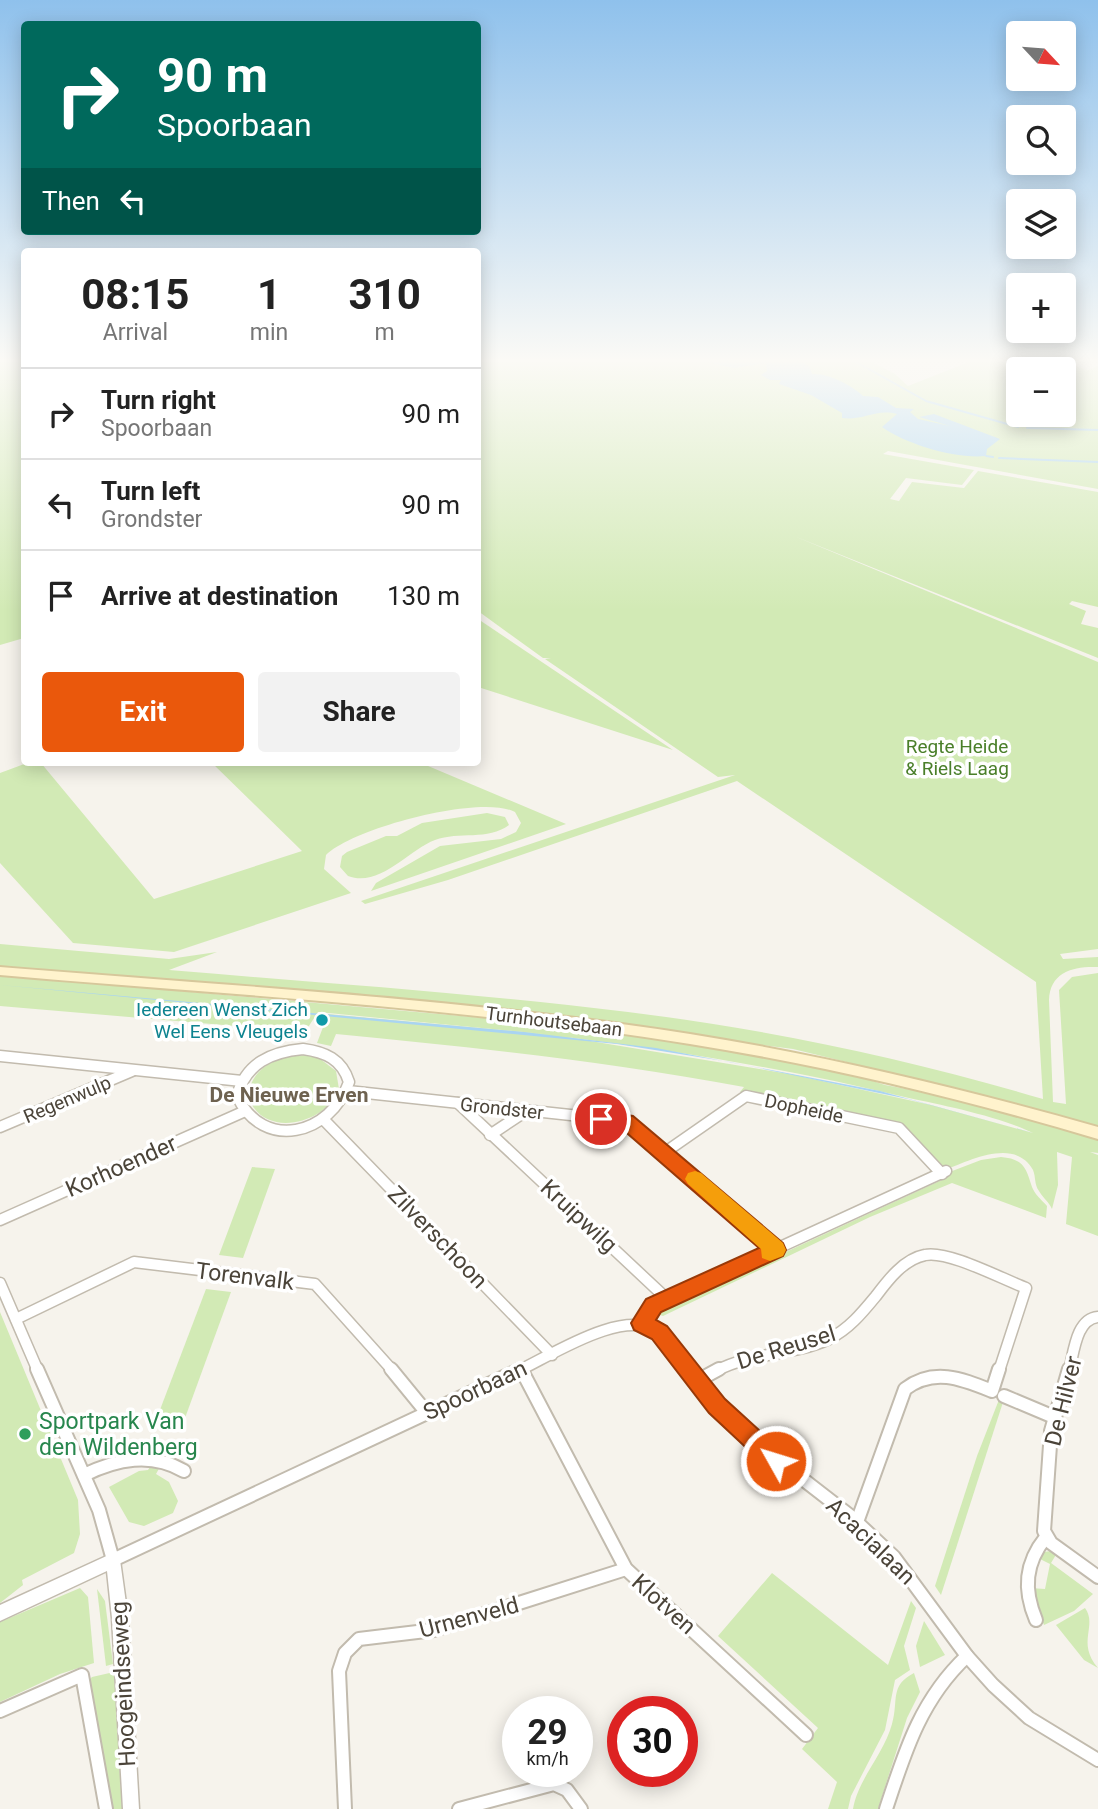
<!DOCTYPE html>
<html lang="en">
<head>
<meta charset="utf-8">
<style>
  body { margin:0; font-family:Roboto,sans-serif; background:#f2f2f2; color:#222; height:100vh; display:flex; flex-direction:column; font-size:26px; white-space:nowrap }
  * { box-sizing:border-box; margin:0 }
  p { font-size:23px; color:#767676 }
  .icon { flex:none; width:38px; height:38px; fill:none; stroke:currentColor; stroke-width:2; stroke-linecap:round; stroke-linejoin:round }
  .map { position:relative; flex:1; overflow:hidden }
  .drawer { position:absolute; left:21px; top:248px; width:460px; height:518px; display:flex; flex-direction:column; background:#fff; border-radius:7px; box-shadow:0 4px 18px #0003 }
  .drawer>* { flex:none }
  .hud { position:absolute; left:21px; top:21px; width:460px; height:214px; border-radius:7px; box-shadow:0 4px 18px #0003; background:#00695c; color:#fff; overflow:hidden }
  .needle { width:46px; rotate:116deg }
  .fabs { position:absolute; left:1006px; top:21px; display:grid; gap:14px }
  .fabs a { display:grid; place-items:center; width:70px; height:70px; border-radius:7px; background:#fff; box-shadow:0 4px 18px #0003; font-size:35px }
  .speed { position:absolute; left:502px; top:1696px; display:flex; gap:14px; font-size:35px; font-weight:700; text-align:center }
  .speed>* { display:grid; place-content:center; width:91px; height:91px; border-radius:50%; background:#fff; box-shadow:0 4px 18px #0003; line-height:1 }
  .speed small { font-size:18px; font-weight:400 }
  .speed .limit { border:10px solid #d22; background:#fff; color:#111 }
  .pin { position:absolute; display:grid; place-items:center; width:60px; height:60px; color:#fff; margin:-30px; border:4px solid #fff; border-radius:50%; box-shadow:0 2px 7px #0007 }
  .me { position:absolute; width:77px; margin:-38px; rotate:309deg; stroke-linejoin:round; filter:drop-shadow(0 0 5px #0008) }
  .turn { display:flex; align-items:center; gap:24px; height:147px; padding:0 21px; font-size:32px }
  .turn .icon { width:91px; height:91px; stroke-width:2.5 }
  .turn b { display:block; font-size:49px; line-height:60px }
  .then { display:flex; align-items:center; height:66px; padding:0 21px; background:#0003; gap:14px; font-size:26px }
  .eta { display:flex; justify-content:space-evenly; align-items:center; height:119px; text-align:center }
  .eta b { font-size:42px; font-weight:700; line-height:49px }
  .button { display:flex; gap:14px; margin-top:auto; padding:14px 21px }
  .button a { flex:1; height:80px; border-radius:7px; background:#ea580c; color:#fff; font-size:28px; font-weight:700; line-height:80px; text-align:center }
  .button a+a { background:#f2f2f2; color:#222 }
  ul { padding:0; list-style:none }
  li { display:flex; align-items:center; gap:21px; height:91px; padding:0 21px; border-top:2px solid #e0e0e0 }
  li div { flex:1 }
  li b { display:block; font-size:26px }
  li em { font-style:normal }
  .map>svg:first-child { display:block }
  .green { fill:#d2eab5; fill-rule:evenodd }
  .water { fill:#a9d4f2 }
  .lines { fill:none; stroke-linecap:round; stroke-linejoin:round }
  .stream { stroke:#a9d4f2; stroke-width:2 }
  .minor-far1-casing { stroke:#c2bbae; stroke-width:13 }
  .minor-casing { stroke:#c2bbae; stroke-width:16 }
  .tertiary-casing { stroke:#c2bbae; stroke-width:3 }
  .secondary-casing { stroke:#d6c79b; stroke-width:4 }
  .minor-far1 { stroke:#fff; stroke-width:10 }
  .minor { stroke:#fff; stroke-width:12 }
  .tertiary { fill:#fff; fill-rule:evenodd }
  .secondary { fill:#fff3cd; fill-rule:evenodd }
  .route { fill:#ea580c; stroke:#983908; stroke-width:2 }
  .slow { fill:#f59e0b }
  .culture-dot { fill:#0f9aa8; stroke:#fff; stroke-width:2.5 }
  .leisure-dot { fill:#2e9e5b; stroke:#fff; stroke-width:2.5 }
  .labels { text-anchor:middle; stroke-width:7; stroke-linejoin:round; paint-order:stroke }
  .park-label { font-size:19px; fill:#4a7f2a; stroke:#fff }
  .culture-label { font-size:19px; fill:#0d838f; stroke:#fff; text-anchor:end }
  .street-label { font-size:19px; fill:#4b4439; stroke:#fff }
  .neighbourhood-label { font-size:21px; font-weight:bold; fill:#6e6250; stroke:#fff }
  .near-street-label { font-size:23px; fill:#4b4439; stroke:#fff }
  .near-leisure-label { font-size:23px; fill:#27864d; stroke:#fff; text-anchor:start }
</style>
</head>
<body>
<div class="map">
<svg width="1098" height="1809" viewBox="0 0 1098 1809">
  <rect width="100%" height="100%" fill="#f6f3ec"/>
  <g class="green">
    <polygon points="0,358 24,358 24,638 0,645"/>
    <path d="M478 358H864L895 374 908 386 979 358H1082L1069 364 1088 370 1098 366V489L888 451 883 454 974 470 962 485 906 478 890 499 899 501 912 482 964 488 978 471 1098 492V607L1072 601 1069 604 1086 611 1081 624 1098 628V658L794 536 1098 662V949L1060 954 1063 959 1098 957V967C1073 966 1050 972 1049 1000L1053 1102 1066 1104 1059 990 1072 977 1098 973V1128L982 1095 793 1049 427 1003 0 966V944L169 959 217 952 169 970C322 983 476 993 628 1012 768 1029 908 1059 1043 1099L1036 982 737 781 448 880 365 904 361 901 735 775 718 777 545 659 551 658H543L478 611ZM1018 369H1064V415H1018Z"/>
    <polygon points="478,619 673,750 478,687"/>
    <path d="M27 763H41L154 899 302 851 212 763H421L566 824 371 891 376 883 440 846 501 839 516 832 521 823 515 812C481 794 353 828 326 855L324 869 351 893 174 952 73 943 0 863V773Z"/>
    <path d="M487 813 505 817 509 825C488 841 459 831 435 840 408 850 380 888 348 876L340 867 342 856 347 852 386 836H397L422 823Z"/>
    <path d="M0 975 540 1023 680 1042 851 1074 885 1085 954 1098 1098 1138V1153L1090 1152 1098 1155V1236L1066 1224 1072 1157 1057 1152 1058 1185 1052 1209C1049 1202 1043 1198 1039 1191 1034 1184 1036 1177 1033 1170 1015 1137 969 1161 945 1170L902 1125 740 1092 744 1087C609 1062 472 1047 336 1034L331 1046 317 1043 328 1014 553 1035 318 1012 305 1032 0 1006ZM566 1037C682 1051 796 1071 909 1098 943 1105 1004 1118 1033 1133L931 1105 795 1075Z"/>
    <path d="M306 1055 319 1058 336 1071 339 1089C326 1125 260 1140 248 1095 253 1065 279 1056 306 1055Z"/>
    <path d="M1001 1157C1024 1159 1026 1168 1032 1187 1035 1195 1042 1200 1047 1206L1046 1218 952 1183 870 1217 663 1316 654 1313 946 1178 947 1173 981 1160Z"/>
    <polygon points="252,1167 275,1169 243,1258 219,1255"/>
    <polygon points="206,1289 231,1292 185,1418 158,1415"/>
    <polygon points="0,1312 78,1500 80,1534 74,1553 22,1580 23,1585 0,1603"/>
    <polygon points="1000,1397 1004,1399 941,1595 935,1586 977,1456"/>
    <polygon points="152,1464 161,1465 156,1474 169,1482 178,1501 173,1513 144,1526 129,1522 109,1487 139,1471 148,1470"/>
    <polygon points="1051,1551 1057,1553 1051,1563 1093,1594 1074,1611 1044,1625 1030,1588 1045,1589 1050,1564 1038,1558 1044,1552"/>
    <polygon points="772,1573 888,1665 911,1601 916,1608 904,1646 910,1670 895,1680 885,1730 851,1796 848,1809 828,1809 837,1782 802,1749 818,1728 718,1636"/>
    <polygon points="80,1588 88,1597 94,1663 60,1674 0,1702 0,1622"/>
    <polygon points="97,1589 105,1601 113,1664 106,1666"/>
    <path d="M1085 1608C1098 1626 1076 1642 1098 1668L1084 1660 1056 1625Z"/>
    <polygon points="924,1621 945,1655 920,1667 916,1646"/>
    <polygon points="114,1672 115,1690 122,1809 111,1809 88,1681 92,1677"/>
    <path d="M914 1673 920 1692 907 1718 878 1809H853C858 1779 884 1754 892 1724 899 1700 889 1686 914 1673Z"/>
  </g>
  <g class="water">
    <path d="M705 358H766L773 363C788 358 794 358 809 366L812 374C830 373 854 387 863 396L878 397 896 408 914 409 910 412 918 419 950 426 919 417 934 414 1000 439 987 449 986 456C954 459 906 444 882 427L897 414C876 408 863 421 842 418V413L811 395 779 384 781 380H770L761 375 767 371 766 363 734 368 707 362Z"/>
    <polygon points="0,985 524,1032 656,1048 880,1091 1033,1133 908,1099 730,1062 617,1044"/>
  </g>
  <g class="lines">
    <g class="stream">
      <polyline points="849,358 926,401 1018,427"/>
      <polyline points="1027,428 1098,430"/>
      <polyline points="986,456 993,457"/>
      <polyline points="999,458 1098,462"/>
    </g>
    <g class="minor-far1-casing">
      <g id="minor-far1">
        <path d="M303 1049C325 1052 342 1059 349 1082 331 1135 263 1152 237 1096 246 1063 271 1052 303 1049Z"/>
        <polyline points="0,1056 242,1081"/>
        <polyline points="348,1091 626,1121 776,1250"/>
        <polyline points="458,1103 667,1299"/>
        <polyline points="324,1120 552,1355"/>
        <polyline points="0,1127 132,1071"/>
        <polyline points="490,1135 526,1111"/>
        <polyline points="664,1153 746,1096 899,1128 942,1174"/>
        <polyline points="0,1220 243,1112"/>
        <polyline points="0,1283 38,1371"/>
        <polyline points="16,1319 134,1262 315,1284 393,1371"/>
        <polyline points="641,1323 654,1305 946,1171"/>
        <path d="M518 1371C552 1355 626 1306 659 1333 671 1343 681 1359 691 1371"/>
        <path d="M716 1371C751 1352 793 1356 829 1339 849 1329 862 1313 876 1296 888 1280 904 1259 925 1255 948 1250 1002 1279 1026 1288L999 1371"/>
        <path d="M1069 1371C1074 1352 1076 1319 1098 1317"/>
      </g>
    </g>
    <g class="minor-casing">
      <g id="minor">
        <polyline points="37,1369 99,1510 113,1560 521,1369"/>
        <polyline points="391,1369 427,1413"/>
        <polyline points="521,1369 626,1569 806,1735"/>
        <polyline points="689,1369 742,1432 849,1515 894,1557 967,1656 993,1685 1029,1718 1098,1760"/>
        <polyline points="1069,1369 1051,1431 1044,1531 1051,1543 1098,1577"/>
        <polyline points="697,1381 719,1369"/>
        <polyline points="1004,1396 1054,1417"/>
        <path d="M84 1475C117 1459 151 1452 184 1471"/>
        <path d="M857 1522 905 1389C934 1367 962 1379 992 1391L999 1369"/>
        <path d="M1036 1620C1023 1589 1025 1563 1046 1537"/>
        <polyline points="0,1711 82,1675 106,1809"/>
        <polyline points="345,1809 339,1671 345,1653 359,1639 434,1630 626,1569"/>
        <polyline points="459,1809 554,1784 567,1790 581,1809"/>
        <path d="M886 1809C905 1751 921 1699 967 1656"/>
      </g>
    </g>
    <g class="tertiary-casing">
      <polygon id="tertiary" points="113,1553 118,1555 120,1560 128,1618 139,1809 123,1809 112,1618 107,1571 0,1621 0,1605"/>
    </g>
    <g class="secondary-casing">
      <path id="secondary" d="M0 967C230 986 461 998 690 1034 828 1056 964 1089 1098 1127V1139C964 1099 828 1066 690 1044 461 1007 230 995 0 975Z"/>
    </g>
    <use href="#minor-far1" class="minor-far1"/>
    <use href="#minor" class="minor"/>
    <use href="#tertiary" class="tertiary"/>
    <use href="#secondary" class="secondary"/>
  </g>
  <linearGradient id="sky" x2="0" y2="1"><stop stop-color="#8fc1ec"/><stop offset="0.59" stop-color="#fbfaf6"/><stop offset="1" stop-color="#fbfaf6" stop-opacity="0"/></linearGradient>
  <rect width="1098" height="611" fill="url(#sky)"/>
  <polygon class="route" points="601,1111 633,1116 783,1243 786,1250 783,1256 661,1312 656,1320 667,1326 725,1399 784,1453 788,1461 784,1468 776,1472 768,1468 709,1413 652,1339 634,1330 631,1323 646,1299 759,1248 621,1128 595,1124 592,1119"/>
  <polygon class="slow" points="695,1171 701,1173 783,1243 786,1250 783,1256 770,1261 762,1258 761,1249 688,1184 685,1179 688,1173"/>
  <circle class="culture-dot" cx="322" cy="1020" r="7"/>
  <circle class="leisure-dot" cx="25" cy="1434" r="7"/>
  <g class="labels">
    <g class="park-label">
      <text x="957" y="753">Regte Heide<tspan x="957" dy="22">&amp; Riels Laag</tspan></text>
    </g>
    <g class="culture-label">
      <text x="308" y="1016">Iedereen Wenst Zich<tspan x="308" dy="22">Wel Eens Vleugels</tspan></text>
    </g>
    <g class="street-label">
      <text transform="translate(554 1021) rotate(7)" y="7">Turnhoutsebaan</text>
      <text transform="translate(67 1099) rotate(-23)" y="7">Regenwulp</text>
      <text transform="translate(502 1108) rotate(6)" y="7">Grondster</text>
      <text transform="translate(804 1108) rotate(12)" y="7">Dopheide</text>
    </g>
    <g class="neighbourhood-label">
      <text x="289" y="1102">De Nieuwe Erven</text>
    </g>
    <g class="near-street-label">
      <text transform="translate(121 1166) rotate(-24)" y="8">Korhoender</text>
      <text transform="translate(579 1216) rotate(43)" y="8">Kruipwilg</text>
      <text transform="translate(438 1237) rotate(46)" y="8">Zilverschoon</text>
      <text transform="translate(245 1276) rotate(7)" y="8">Torenvalk</text>
      <text transform="translate(786 1347) rotate(-17)" y="8">De Reusel</text>
      <text transform="translate(475 1390) rotate(-25)" y="8">Spoorbaan</text>
      <text transform="translate(1063 1401) rotate(-76)" y="8">De Hilver</text>
      <text transform="translate(871 1541) rotate(44)" y="8">Acacialaan</text>
      <text transform="translate(664 1604) rotate(42)" y="8">Klotven</text>
      <text transform="translate(469 1617) rotate(-15)" y="8">Urnenveld</text>
      <text transform="translate(123 1684) rotate(-93)" y="8">Hoogeindseweg</text>
    </g>
    <g class="near-leisure-label">
      <text x="39" y="1429">Sportpark Van<tspan x="39" dy="26">den Wildenberg</tspan></text>
    </g>
  </g>
</svg>
<div class="fabs">
<a><svg class="needle" viewBox="-14 -14 28 28"><path d="M0-13l5 13h-10z" fill="#e53935"/><path d="M0 13l5-13h-10z" fill="#767676"/></svg></a>
<a><svg class="icon" aria-label="search" viewBox="0 0 24 24"><circle cx="10" cy="10" r="6"/><path d="M15 15l6 6"/></svg></a>
<a><svg class="icon" aria-label="layers" viewBox="0 0 24 24"><path d="M12 4l9 5-9 5-9-5zM3 14l9 5 9-5"/></svg></a>
<a>+</a>
<a>−</a>
</div>
<div class="speed"><div>29<small>km/h</small></div><div class="limit">30</div></div>
<div class="pin" style="left:601px;top:1119px;background:#d93025"><svg class="icon" aria-label="arrive" viewBox="0 0 24 24"><path d="M6 21V4h12l-3 4 3 4H6"/></svg></div>
<svg class="me" style="left:776px;top:1461px" viewBox="-20 -20 40 40"><circle r="17" fill="#ea580c" stroke="#fff" stroke-width="3"/><path d="M0-11L8 9 0 5-8 9z" fill="#fff"/></svg>
<div class="hud">
<div class="turn"><svg class="icon" aria-label="right" viewBox="0 0 24 24"><path d="M7 20v-9h11M14 6l5 5-5 5"/></svg><div><b>90 m</b>Spoorbaan</div></div>
<div class="then">Then<svg class="icon" aria-label="left" viewBox="0 0 24 24"><path d="M17 20v-9H6M10 6l-5 5 5 5"/></svg></div>
</div>
<section class="drawer">
<div class="eta">
<div><b>08:15</b><p>Arrival</p></div>
<div><b>1</b><p>min</p></div>
<div><b>310</b><p>m</p></div>
</div>
<ul>
<li><svg class="icon" aria-label="right" viewBox="0 0 24 24"><path d="M7 20v-9h11M14 6l5 5-5 5"/></svg><div><b>Turn right</b><p>Spoorbaan</p></div><em>90 m</em></li>
<li><svg class="icon" aria-label="left" viewBox="0 0 24 24"><path d="M17 20v-9H6M10 6l-5 5 5 5"/></svg><div><b>Turn left</b><p>Grondster</p></div><em>90 m</em></li>
<li><svg class="icon" aria-label="arrive" viewBox="0 0 24 24"><path d="M6 21V4h12l-3 4 3 4H6"/></svg><div><b>Arrive at destination</b></div><em>130 m</em></li>
</ul>
<div class="button"><a>Exit</a><a>Share</a></div>
</section>
</div>
</body>
</html>
